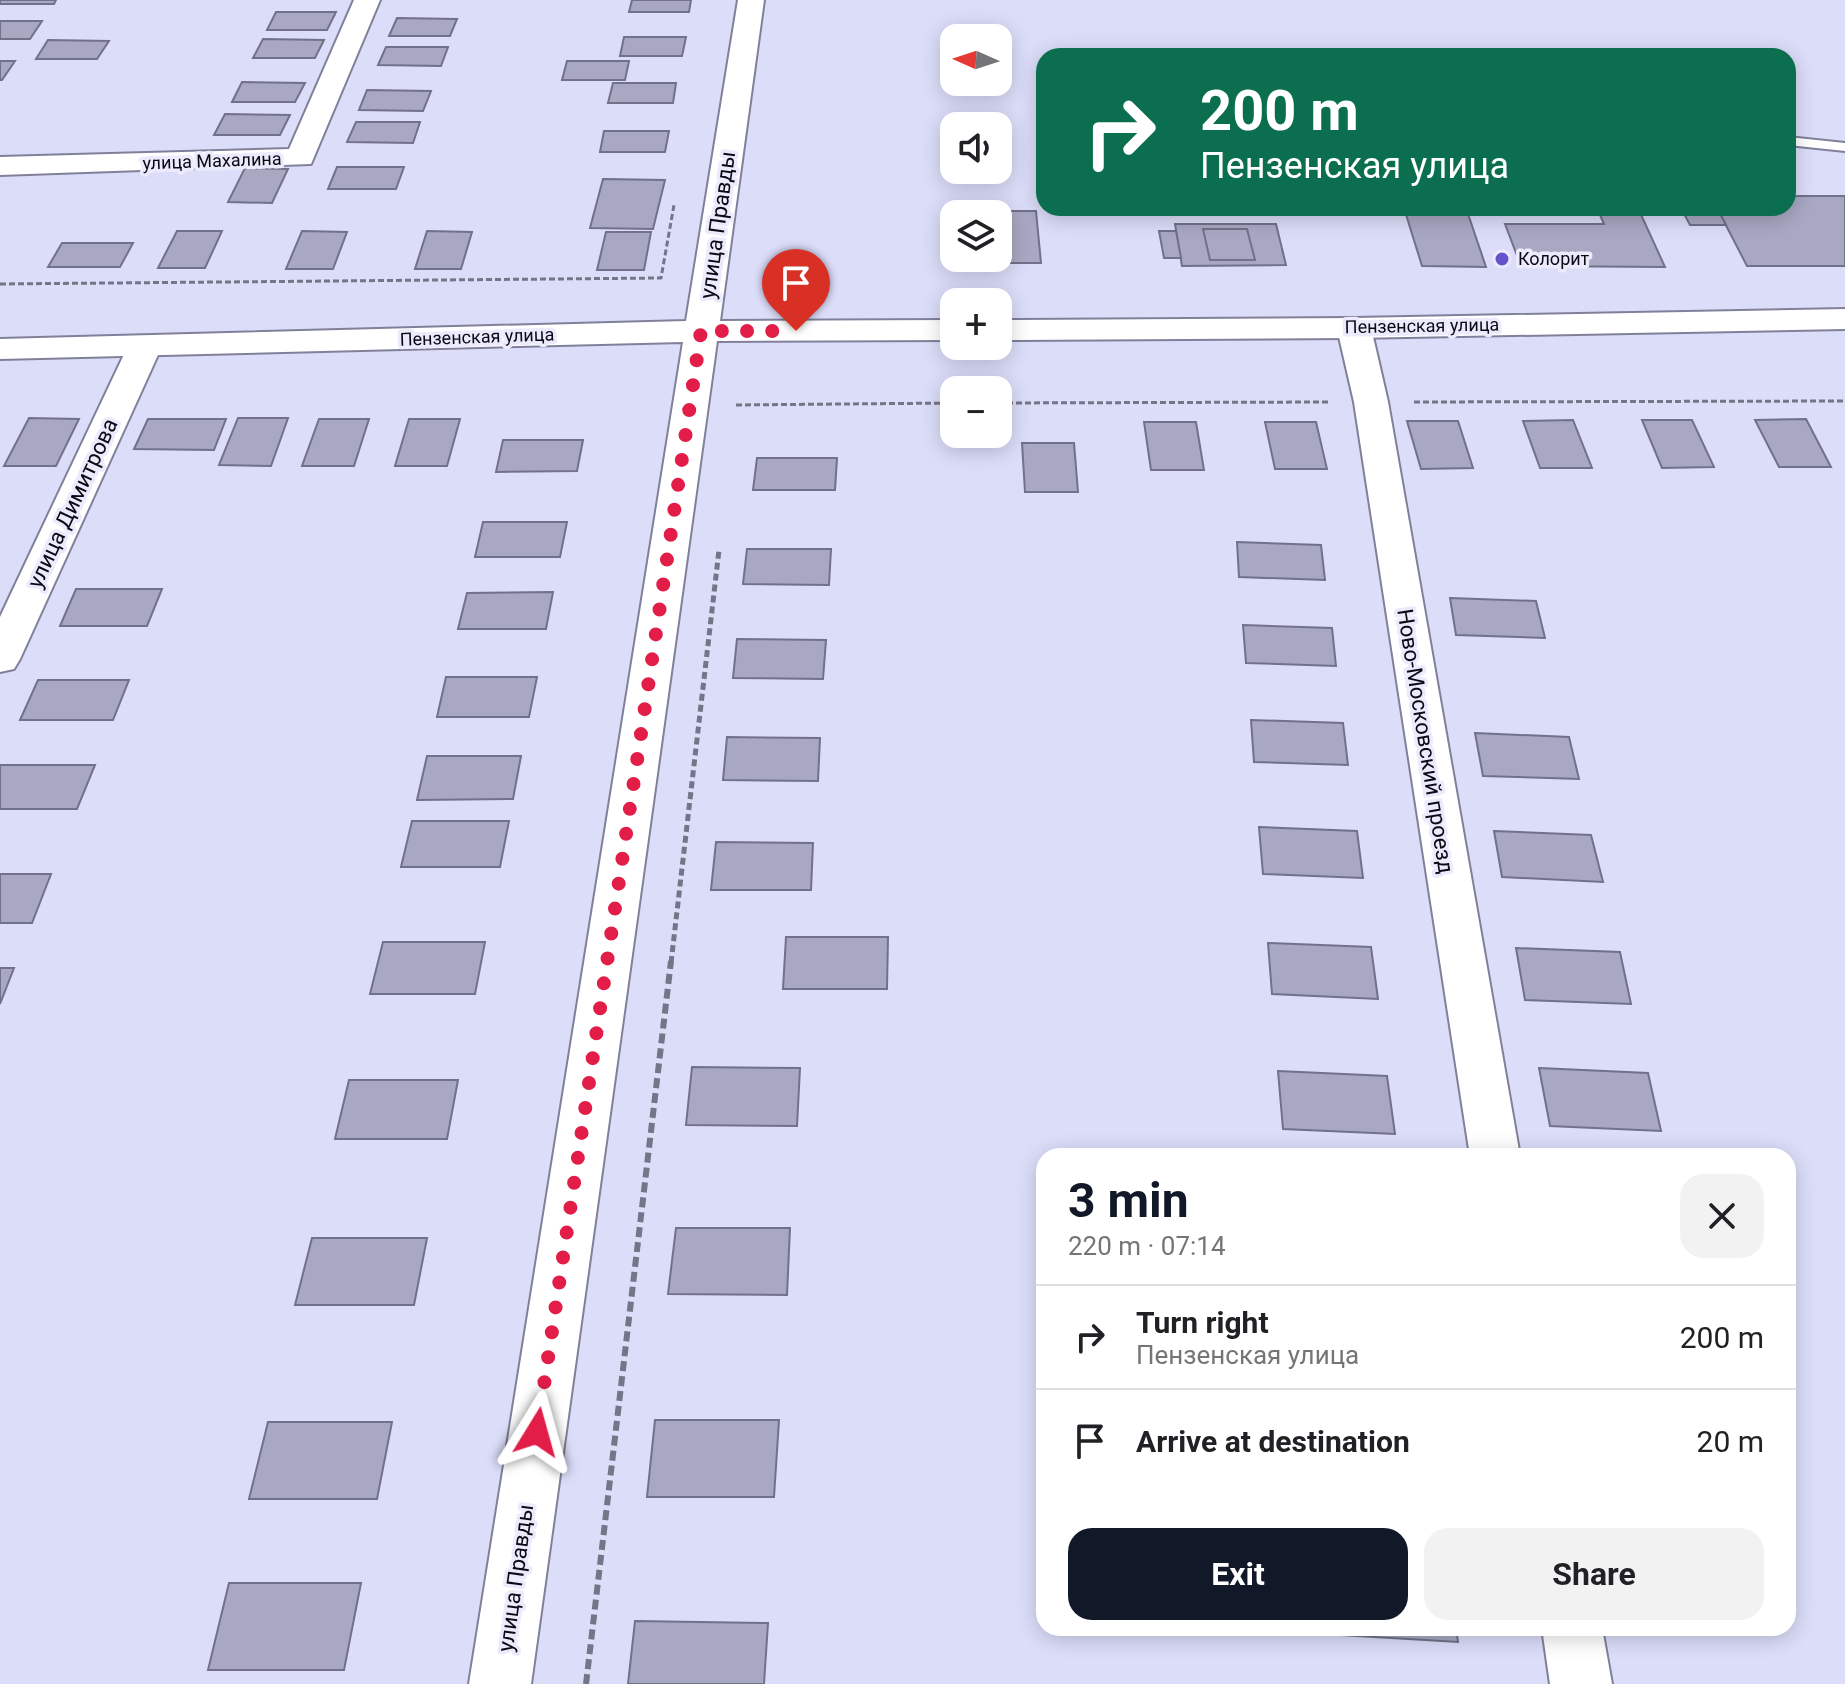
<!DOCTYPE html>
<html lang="en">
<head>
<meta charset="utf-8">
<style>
  body { margin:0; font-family:Roboto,sans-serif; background:#f2f2f2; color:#202124; height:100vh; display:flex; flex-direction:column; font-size:30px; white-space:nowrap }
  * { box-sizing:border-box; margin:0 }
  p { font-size:26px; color:#757577 }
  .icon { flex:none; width:44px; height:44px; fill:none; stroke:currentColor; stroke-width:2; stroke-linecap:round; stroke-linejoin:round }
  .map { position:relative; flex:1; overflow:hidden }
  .sheet { position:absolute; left:1036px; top:1148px; width:760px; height:488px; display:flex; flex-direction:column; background:#fff; border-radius:24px; box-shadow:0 4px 20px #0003 }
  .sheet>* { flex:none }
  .guide { position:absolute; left:1036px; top:48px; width:760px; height:168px; border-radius:24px; box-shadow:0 4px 20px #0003; background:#0b6e4f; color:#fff; overflow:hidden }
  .needle { width:52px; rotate:273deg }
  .buttons { position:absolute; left:940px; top:24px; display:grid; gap:16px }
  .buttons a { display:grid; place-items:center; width:72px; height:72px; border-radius:16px; background:#fff; box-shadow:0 4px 20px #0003; font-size:40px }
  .pin { position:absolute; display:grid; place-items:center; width:68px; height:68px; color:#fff; margin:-82px -34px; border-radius:50% 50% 50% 0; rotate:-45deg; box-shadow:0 0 8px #0007 }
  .pin .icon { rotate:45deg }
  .me { position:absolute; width:88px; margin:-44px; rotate:8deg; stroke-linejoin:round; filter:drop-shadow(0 0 6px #0008) }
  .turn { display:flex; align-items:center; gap:28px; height:168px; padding:0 32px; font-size:36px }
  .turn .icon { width:104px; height:104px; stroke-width:2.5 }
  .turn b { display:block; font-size:56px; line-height:68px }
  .round { display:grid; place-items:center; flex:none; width:84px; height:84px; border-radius:24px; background:#f2f2f2 }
  .overview { display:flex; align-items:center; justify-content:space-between; height:136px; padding:0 32px }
  h1 { font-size:48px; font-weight:700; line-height:60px; color:#111827 }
  .button { display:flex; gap:16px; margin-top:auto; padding:16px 32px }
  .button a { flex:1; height:92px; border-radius:24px; background:#111827; color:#fff; font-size:32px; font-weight:700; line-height:92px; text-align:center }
  .button a+a { background:#f2f2f2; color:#202124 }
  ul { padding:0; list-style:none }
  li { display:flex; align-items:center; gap:24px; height:104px; padding:0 32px; border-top:2px solid #e0e0e0 }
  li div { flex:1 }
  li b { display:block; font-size:30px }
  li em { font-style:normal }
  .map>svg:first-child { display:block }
  .building { fill:#a8a8c3; stroke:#71718a; stroke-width:2 }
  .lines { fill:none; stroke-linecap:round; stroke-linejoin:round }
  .lane-casing { stroke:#80809a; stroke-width:4 }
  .street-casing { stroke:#80809a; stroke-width:4 }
  .secondary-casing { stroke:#80809a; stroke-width:4 }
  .path-far2 { stroke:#757588; stroke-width:3; stroke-dasharray:6 3; stroke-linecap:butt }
  .path-far1 { stroke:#757588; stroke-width:5; stroke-dasharray:7 4; stroke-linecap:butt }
  .path { stroke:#757588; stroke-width:6; stroke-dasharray:10 5; stroke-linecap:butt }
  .lane { fill:#fff; fill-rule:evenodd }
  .street { fill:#fff; fill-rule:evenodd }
  .secondary { fill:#fff; fill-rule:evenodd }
  .route { stroke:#e11d48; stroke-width:14; stroke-dasharray:0 25.2 }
  .poi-dot { fill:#6453cc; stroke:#ebebfd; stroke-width:3 }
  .labels { text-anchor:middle; stroke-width:7; stroke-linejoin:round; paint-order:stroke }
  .far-street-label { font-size:18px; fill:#0b0a13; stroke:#ebebfd }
  .far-poi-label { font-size:18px; fill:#0b0a13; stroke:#ebebfd; text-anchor:start }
  .street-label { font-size:22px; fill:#0b0a13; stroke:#ebebfd }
</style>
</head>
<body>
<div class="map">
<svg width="1845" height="1684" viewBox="0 0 1845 1684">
  <rect width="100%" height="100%" fill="#dcddf9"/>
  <g class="building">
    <polygon points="0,0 56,0 54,4 0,4"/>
    <polygon points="632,0 691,0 689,12 629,12"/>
    <polygon points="276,12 336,12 327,30 267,30"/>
    <polygon points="397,18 457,19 450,36 389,36"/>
    <polygon points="0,21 42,21 30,39 0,39"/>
    <polygon points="624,37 686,37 682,56 620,56"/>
    <polygon points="263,39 324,40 315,58 253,58"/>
    <polygon points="48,40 109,41 97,59 36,59"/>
    <polygon points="386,47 448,47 441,66 378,65"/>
    <polygon points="0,61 15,61 2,80 0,80"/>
    <polygon points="567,61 629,61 625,80 562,80"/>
    <polygon points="242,82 305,83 295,102 232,102"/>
    <polygon points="613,83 676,83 673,103 608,103"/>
    <polygon points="367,90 431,91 423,111 359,110"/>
    <polygon points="225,114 290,115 280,135 214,135"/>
    <polygon points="356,122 420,122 413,143 347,142"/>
    <polygon points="604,131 669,131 665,152 600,152"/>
    <polygon points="337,167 404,167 396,189 328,189"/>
    <polygon points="245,168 288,169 272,203 228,202"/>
    <polygon points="603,179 665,180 653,229 590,228"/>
    <polygon points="1788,196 1845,196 1845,266 1747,266 1717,208 1788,208"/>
    <polygon points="1404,208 1466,208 1486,267 1422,266"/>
    <polygon points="1597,208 1638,208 1665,267 1521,266 1505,224 1604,224"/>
    <polygon points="1681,208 1717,208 1726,225 1690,225"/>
    <polygon points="963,211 1036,211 1041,263 979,263 972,258 998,258 998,214 964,214"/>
    <polygon points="1175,224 1276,224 1286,265 1182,266"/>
    <polygon points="1203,229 1247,229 1255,260 1210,260"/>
    <polygon points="177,231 222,231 205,268 158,268"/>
    <polygon points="302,231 347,232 333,269 286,269"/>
    <polygon points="427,231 472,232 461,269 415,269"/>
    <polygon points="1159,231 1176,231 1181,258 1164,258"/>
    <polygon points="606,232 651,232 644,270 597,270"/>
    <polygon points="62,243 133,243 120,267 48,267"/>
    <polygon points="29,418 79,419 56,466 4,466"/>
    <polygon points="238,418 288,418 271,466 219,465"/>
    <polygon points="148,419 226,419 214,450 134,449"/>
    <polygon points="319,419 369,419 354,466 302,466"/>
    <polygon points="409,419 460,419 447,466 395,466"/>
    <polygon points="1806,419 1831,467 1779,467 1755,420"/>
    <polygon points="1573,420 1592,468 1540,468 1523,421"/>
    <polygon points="1642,420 1692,420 1714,467 1662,468"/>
    <polygon points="1407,421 1458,421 1473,468 1421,469"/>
    <polygon points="1144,422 1196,422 1204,470 1151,470"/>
    <polygon points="1265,422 1316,422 1327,469 1275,469"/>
    <polygon points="503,440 583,440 577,471 496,472"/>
    <polygon points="1022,443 1074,443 1078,492 1025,492"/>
    <polygon points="757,458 837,458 835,490 753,490"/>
    <polygon points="483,522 567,522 560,557 475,557"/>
    <polygon points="1237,542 1321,545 1325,580 1239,577"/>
    <polygon points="747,549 831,549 829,585 743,584"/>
    <polygon points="76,589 162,589 147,626 60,626"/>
    <polygon points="553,592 546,629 458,629 467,593"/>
    <polygon points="1450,598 1536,601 1545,638 1456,635"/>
    <polygon points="1243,625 1332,628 1336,666 1246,663"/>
    <polygon points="737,639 826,640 823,679 733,678"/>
    <polygon points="446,677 537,677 529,717 437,717"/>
    <polygon points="38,680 129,680 113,720 20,720"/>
    <polygon points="1251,720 1343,723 1348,765 1254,762"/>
    <polygon points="1475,733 1569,737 1579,779 1483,776"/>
    <polygon points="727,737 820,738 818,781 723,780"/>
    <polygon points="427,756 521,756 513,799 417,800"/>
    <polygon points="0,765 95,765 77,809 0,809"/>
    <polygon points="412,821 509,821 500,867 401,867"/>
    <polygon points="1259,827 1357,831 1363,878 1263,874"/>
    <polygon points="1494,831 1591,835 1603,882 1502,877"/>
    <polygon points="716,842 813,843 811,890 711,890"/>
    <polygon points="0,874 51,874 32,923 0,923"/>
    <polygon points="786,937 888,937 887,989 783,989"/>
    <polygon points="383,942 485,942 475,994 370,994"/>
    <polygon points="1268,943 1371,947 1378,999 1272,994"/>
    <polygon points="1516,948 1620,952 1631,1004 1525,1000"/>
    <polygon points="0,968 14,968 0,1004"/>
    <polygon points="692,1067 800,1068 797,1126 686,1125"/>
    <polygon points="1539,1068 1648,1073 1661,1131 1550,1126"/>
    <polygon points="1278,1071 1387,1076 1395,1134 1283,1129"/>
    <polygon points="349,1080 458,1080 447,1139 335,1139"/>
    <polygon points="676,1228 790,1228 787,1295 668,1294"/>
    <polygon points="312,1238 427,1238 414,1305 295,1305"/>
    <polygon points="655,1420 779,1420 774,1497 647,1497"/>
    <polygon points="268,1422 392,1422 377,1499 249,1499"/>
    <polygon points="229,1583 361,1583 344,1670 208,1670"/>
    <polygon points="635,1621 768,1623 764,1684 628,1684"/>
    <polygon points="1323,1628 1456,1628 1458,1642 1324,1634"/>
    <polygon points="1691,1628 1778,1628 1779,1633"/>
  </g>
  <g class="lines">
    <g class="lane-casing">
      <polygon id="lane" points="1788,137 1845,143 1845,151 1788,145"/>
    </g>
    <g class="street-casing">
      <g id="street">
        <polygon points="354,0 380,0 311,164 0,175 0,157 289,149"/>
        <polygon points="1354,318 1366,321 1371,328 1388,402 1520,1156 1470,1156 1354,402 1337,328 1342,321"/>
        <polygon points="145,336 157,339 162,346 20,659 14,669 0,672 0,617 128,346 133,339"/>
        <polygon points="1542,1628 1602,1628 1612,1684 1550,1684"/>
      </g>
    </g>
    <g class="secondary-casing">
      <g id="secondary">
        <polygon points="738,0 764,0 720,321 954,320 954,340 717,341 531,1684 469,1684 683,342 0,359 0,339 686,321"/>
        <polygon points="1845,309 1845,329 1354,338 998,340 998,320 1354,318"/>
      </g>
    </g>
    <g class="path-far2">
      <polyline points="0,284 661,278 674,205"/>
      <polyline points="1414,402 1845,401"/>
      <polyline points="998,403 1328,402"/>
      <polyline points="736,405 954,403"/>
    </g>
    <polyline class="path-far1" points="671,963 719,550"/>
    <polyline class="path" points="586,1684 671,961"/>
    <use href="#lane" class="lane"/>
    <use href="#street" class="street"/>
    <use href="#secondary" class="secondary"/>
  </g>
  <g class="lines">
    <polyline class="route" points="537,1432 701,331 796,331"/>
  </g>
  <circle class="poi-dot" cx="1502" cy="259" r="8"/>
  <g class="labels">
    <g class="far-street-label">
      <text transform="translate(212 161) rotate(-2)" y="6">улица Махалина</text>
      <text transform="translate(1422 326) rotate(-1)" y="6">Пензенская улица</text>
      <text transform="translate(477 337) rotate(-2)" y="6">Пензенская улица</text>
    </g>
    <g class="far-poi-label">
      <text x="1518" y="265">Колорит</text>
    </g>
    <g class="street-label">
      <text transform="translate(717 225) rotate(-82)" y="8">улица Правды</text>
      <text transform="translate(72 503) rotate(-65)" y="8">улица Димитрова</text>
      <text transform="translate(1426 741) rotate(81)" y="8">Ново-Московский проезд</text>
      <text transform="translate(515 1578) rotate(-82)" y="8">улица Правды</text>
    </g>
  </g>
</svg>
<div class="buttons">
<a><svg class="needle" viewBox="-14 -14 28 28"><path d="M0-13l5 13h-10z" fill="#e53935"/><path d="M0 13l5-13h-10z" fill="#757577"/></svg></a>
<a><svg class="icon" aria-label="sound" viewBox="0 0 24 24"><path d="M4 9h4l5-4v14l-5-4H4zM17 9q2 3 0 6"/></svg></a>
<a><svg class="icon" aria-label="layers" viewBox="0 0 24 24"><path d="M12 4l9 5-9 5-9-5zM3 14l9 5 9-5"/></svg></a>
<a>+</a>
<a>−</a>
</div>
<div class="pin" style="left:796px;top:331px;background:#d93025"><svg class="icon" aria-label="arrive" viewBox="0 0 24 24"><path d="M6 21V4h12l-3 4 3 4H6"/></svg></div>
<svg class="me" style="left:537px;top:1432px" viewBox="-20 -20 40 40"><path d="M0-17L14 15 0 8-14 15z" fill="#e11d48" stroke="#fff" stroke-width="4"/></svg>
<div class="guide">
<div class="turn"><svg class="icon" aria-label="right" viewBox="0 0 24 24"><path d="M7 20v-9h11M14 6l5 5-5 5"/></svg><div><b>200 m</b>Пензенская улица</div></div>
</div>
<section class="sheet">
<div class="overview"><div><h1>3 min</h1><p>220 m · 07:14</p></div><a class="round"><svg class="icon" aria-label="close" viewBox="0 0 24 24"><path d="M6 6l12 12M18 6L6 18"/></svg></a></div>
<ul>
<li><svg class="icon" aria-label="right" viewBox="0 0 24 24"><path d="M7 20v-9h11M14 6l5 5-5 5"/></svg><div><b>Turn right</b><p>Пензенская улица</p></div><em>200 m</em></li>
<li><svg class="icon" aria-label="arrive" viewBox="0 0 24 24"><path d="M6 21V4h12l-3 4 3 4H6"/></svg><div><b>Arrive at destination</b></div><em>20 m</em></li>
</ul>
<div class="button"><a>Exit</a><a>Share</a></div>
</section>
</div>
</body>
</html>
